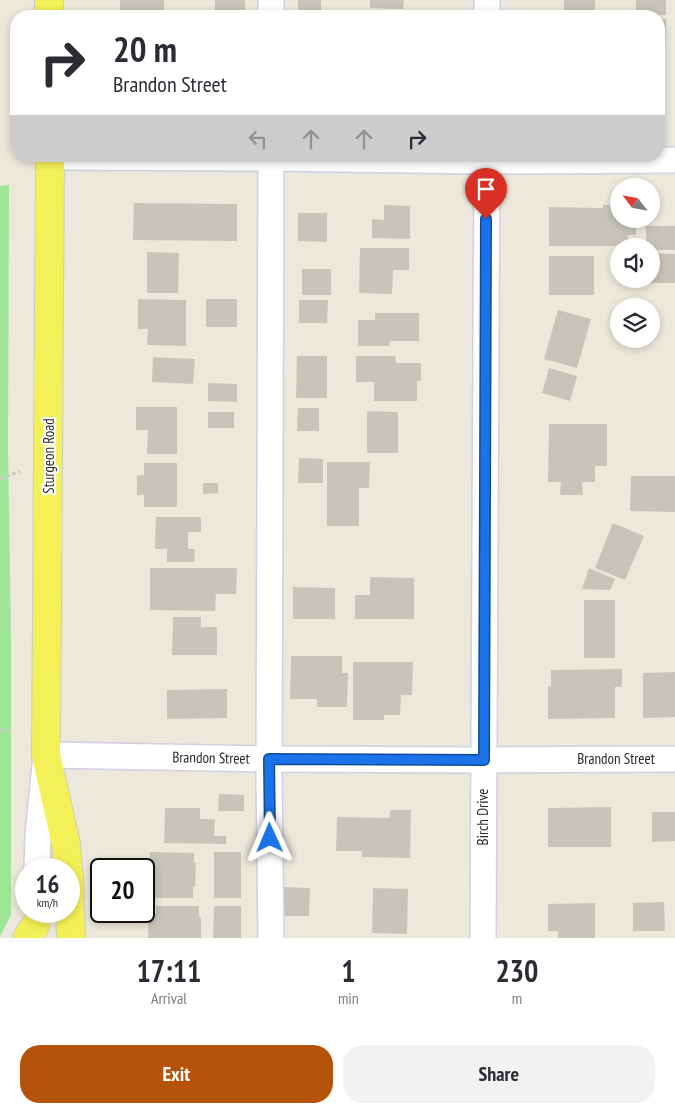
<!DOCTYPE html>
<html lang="en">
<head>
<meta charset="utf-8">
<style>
  body { margin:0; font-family:"PT Sans Narrow",sans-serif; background:#f2f2f3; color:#2b2b33; height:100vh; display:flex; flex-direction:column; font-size:19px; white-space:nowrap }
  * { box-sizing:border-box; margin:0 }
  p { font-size:16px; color:#7c7c81 }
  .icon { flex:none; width:28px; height:28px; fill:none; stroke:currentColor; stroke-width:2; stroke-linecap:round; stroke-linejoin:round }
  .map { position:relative; height:938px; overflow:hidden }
  .details { display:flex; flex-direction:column; background:#fff; flex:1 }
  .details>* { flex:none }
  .guide { position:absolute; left:10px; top:10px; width:655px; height:152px; border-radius:20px; box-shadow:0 2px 8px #0003; background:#fff; color:#2b2b33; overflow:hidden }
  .needle { width:32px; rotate:302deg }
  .controls { position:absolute; left:610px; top:178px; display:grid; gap:10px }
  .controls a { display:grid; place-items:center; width:50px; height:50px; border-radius:50%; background:#fff; box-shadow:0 2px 8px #0003; font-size:25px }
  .speed { position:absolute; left:15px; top:858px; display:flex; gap:10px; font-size:25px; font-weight:700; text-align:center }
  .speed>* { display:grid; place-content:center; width:65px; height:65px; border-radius:50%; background:#fff; box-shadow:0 2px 8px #0003; line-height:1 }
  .speed small { font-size:12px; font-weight:400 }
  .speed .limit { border:2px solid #111; border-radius:8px; background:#fff; color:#111 }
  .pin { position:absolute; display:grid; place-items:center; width:42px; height:42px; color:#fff; margin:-51px -21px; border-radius:50% 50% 50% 0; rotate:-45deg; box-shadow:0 0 5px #0007 }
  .pin .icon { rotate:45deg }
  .me { position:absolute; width:55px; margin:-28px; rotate:359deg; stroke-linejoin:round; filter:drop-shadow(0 0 4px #0008) }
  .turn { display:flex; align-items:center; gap:18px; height:105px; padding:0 20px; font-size:22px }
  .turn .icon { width:65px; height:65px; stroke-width:2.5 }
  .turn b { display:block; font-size:35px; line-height:42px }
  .lanes { display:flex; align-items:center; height:48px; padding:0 20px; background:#0003; justify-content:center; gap:25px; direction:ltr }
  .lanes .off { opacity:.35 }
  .eta { display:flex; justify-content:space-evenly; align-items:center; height:85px; text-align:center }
  .eta b { font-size:30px; font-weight:700; line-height:35px }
  .cta { display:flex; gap:10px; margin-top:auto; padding:10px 20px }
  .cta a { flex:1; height:58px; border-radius:20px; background:#b45309; color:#fff; font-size:20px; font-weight:700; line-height:58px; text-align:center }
  .cta a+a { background:#f2f2f3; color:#2b2b33 }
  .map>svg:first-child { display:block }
  .green { fill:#a0e495 }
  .building { fill:#c7c5ba }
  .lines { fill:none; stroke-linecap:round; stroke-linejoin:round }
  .minor-casing { stroke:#d0d0e3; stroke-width:28 }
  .major-casing { stroke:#ccc; stroke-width:30 }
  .path { stroke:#ccc; stroke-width:3; stroke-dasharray:4 2.5; stroke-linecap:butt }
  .minor { stroke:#fff; stroke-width:25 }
  .major { stroke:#f3f058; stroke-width:28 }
  .route-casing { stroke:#114b97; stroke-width:12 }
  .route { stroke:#1a73e8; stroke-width:9 }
  .labels { text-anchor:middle; stroke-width:4.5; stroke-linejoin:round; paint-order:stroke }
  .street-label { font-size:15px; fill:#292929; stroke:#fff }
</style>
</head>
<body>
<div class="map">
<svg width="675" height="938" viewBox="0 0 675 938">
  <rect width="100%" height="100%" fill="#ece8db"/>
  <polygon class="green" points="9,185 8,450 11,640 11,915 0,936 0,186"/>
  <g class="building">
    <rect x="120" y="0" width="44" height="11"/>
    <rect x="215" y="0" width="30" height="10"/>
    <polygon points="298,0 321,0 321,13 298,12"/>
    <polygon points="370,0 404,0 403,9 370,8"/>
    <rect x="564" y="0" width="31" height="12"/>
    <rect x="636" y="0" width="30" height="15"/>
    <polygon points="659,19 666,19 665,48 659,48"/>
    <polygon points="134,203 237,204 237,241 133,240"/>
    <polygon points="384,205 410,206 410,239 372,238 372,219 384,220"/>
    <polygon points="603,205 619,205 619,219 636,219 636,235 628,235 628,246 549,246 549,207 603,208"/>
    <polygon points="298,213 327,213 327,242 298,241"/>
    <polygon points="646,226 675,226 675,250 651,250 651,246 646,246"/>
    <polygon points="360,248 409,248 409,270 393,270 392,294 359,293"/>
    <polygon points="147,252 179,253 178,293 147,293"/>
    <polygon points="651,253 675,254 675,283 646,283 646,279 651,279"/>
    <rect x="549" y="256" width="45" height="39"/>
    <rect x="302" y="269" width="29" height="26"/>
    <polygon points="138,299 186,300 186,346 147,345 148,329 138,329"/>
    <rect x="206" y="299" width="31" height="28"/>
    <polygon points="299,300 328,300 327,323 299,323"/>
    <polygon points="558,310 591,319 577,368 544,359"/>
    <polygon points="375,313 419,313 419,341 390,341 389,346 358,346 358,320 375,320"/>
    <polygon points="297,356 327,356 327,398 296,398"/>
    <polygon points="356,356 395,356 396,363 421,363 421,381 417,381 417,401 374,401 374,382 356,382"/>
    <polygon points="153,357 195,359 193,384 152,382"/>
    <polygon points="549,368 577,376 570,401 542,393"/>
    <polygon points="208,383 237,384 237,402 208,401"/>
    <polygon points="136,407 177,407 177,454 147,454 148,430 136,430"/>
    <polygon points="298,408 319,408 319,431 297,431"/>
    <polygon points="367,411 398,412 398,453 367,453"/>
    <rect x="208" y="412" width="26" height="16"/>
    <polygon points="549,424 607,424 607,466 595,466 595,482 582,482 583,495 560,495 561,482 548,482"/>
    <polygon points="299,458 323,459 323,483 298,483"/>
    <polygon points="327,462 370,462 369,488 359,488 359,526 327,526"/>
    <polygon points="144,463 177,463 177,507 144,507 144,495 137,495 137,475 144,475"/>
    <polygon points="631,476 675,476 675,512 630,511"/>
    <polygon points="203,483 218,483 218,493 203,494"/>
    <polygon points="156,517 201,517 201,532 188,532 188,549 195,549 194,562 167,562 167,549 155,549"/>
    <polygon points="613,523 644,536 625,580 595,568"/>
    <polygon points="150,568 237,568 236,594 216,594 215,611 150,610"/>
    <polygon points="589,568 615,579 610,590 582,589"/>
    <polygon points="370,577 414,578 414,619 355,619 355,595 370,595"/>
    <polygon points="293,587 335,588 335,619 293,619"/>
    <rect x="584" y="600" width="31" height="58"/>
    <polygon points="173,617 201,617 201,627 217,627 217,655 172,655"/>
    <polygon points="291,656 342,656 342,673 348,673 347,707 317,707 317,699 290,699"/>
    <polygon points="353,662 413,662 412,695 401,695 400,715 384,715 384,720 353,720"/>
    <polygon points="622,669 622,687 615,687 615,718 548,719 548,686 551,686 551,670"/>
    <polygon points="675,672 675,717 643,718 643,673"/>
    <polygon points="227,689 227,718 167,719 167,690"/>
    <polygon points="219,794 244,795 244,811 218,811"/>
    <polygon points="611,807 611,847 548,847 548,808"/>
    <polygon points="165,808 200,808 200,819 215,819 214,836 226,836 226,844 164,843"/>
    <polygon points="390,810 411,810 410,858 362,857 362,851 336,851 337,817 390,818"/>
    <polygon points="652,812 675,812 675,841 652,842"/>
    <polygon points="150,852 194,853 194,863 196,863 195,887 193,887 193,898 149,898 150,890 144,890 144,869 143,869 143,860 150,860"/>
    <rect x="214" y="852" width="27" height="46"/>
    <polygon points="284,887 310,888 309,916 284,916"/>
    <polygon points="373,888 408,889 407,934 372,933"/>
    <polygon points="664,902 665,931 633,931 633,903"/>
    <polygon points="595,903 595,938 558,938 558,931 548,931 548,904"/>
    <polygon points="156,906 199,906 199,917 201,917 201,938 148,938 149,913 156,913"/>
    <polygon points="214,906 241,906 241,938 213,938"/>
  </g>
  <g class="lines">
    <g class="minor-casing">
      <g id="minor">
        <polyline points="271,16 271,0"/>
        <polyline points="487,16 487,0"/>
        <polyline points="271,156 269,778 271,938"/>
        <polyline points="50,157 271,158 487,161 675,160"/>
        <polyline points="37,869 38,834 46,755 269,759 483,760 675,759"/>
        <polyline points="483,938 487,156"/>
      </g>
    </g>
    <g class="major-casing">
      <g id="major">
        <polyline points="49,0 49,16"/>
        <polyline points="50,156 46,755 66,844 68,869"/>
        <polyline points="69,874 71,938"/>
        <polyline points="27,938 35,926"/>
      </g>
    </g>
    <g class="path">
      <polyline points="0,479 20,471"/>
      <polyline points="0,730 11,731"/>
    </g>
    <use href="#minor" class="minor"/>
    <use href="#major" class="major"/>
  </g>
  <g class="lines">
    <g class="route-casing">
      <polyline id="route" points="270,838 269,759 484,760 486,219"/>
    </g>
    <use href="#route" class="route"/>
  </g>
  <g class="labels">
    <g class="street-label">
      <text transform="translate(49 456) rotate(-90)" y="5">Sturgeon Road</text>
      <text transform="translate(211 758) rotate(1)" y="5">Brandon Street</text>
      <text x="616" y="764">Brandon Street</text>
      <text transform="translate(483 817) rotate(-90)" y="5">Birch Drive</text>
    </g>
  </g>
</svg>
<div class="controls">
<a><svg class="needle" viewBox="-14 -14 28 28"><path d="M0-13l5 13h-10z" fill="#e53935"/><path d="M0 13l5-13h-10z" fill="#7c7c81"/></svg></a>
<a><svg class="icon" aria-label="sound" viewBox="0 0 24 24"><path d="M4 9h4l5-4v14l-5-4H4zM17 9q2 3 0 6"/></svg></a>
<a><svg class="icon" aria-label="layers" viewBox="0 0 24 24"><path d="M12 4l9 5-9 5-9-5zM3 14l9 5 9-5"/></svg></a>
</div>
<div class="speed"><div>16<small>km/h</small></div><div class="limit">20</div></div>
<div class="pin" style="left:486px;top:219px;background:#d93025"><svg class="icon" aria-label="arrive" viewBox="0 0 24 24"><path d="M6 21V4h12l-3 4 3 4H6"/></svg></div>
<svg class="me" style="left:270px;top:838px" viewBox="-20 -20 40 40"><path d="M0-17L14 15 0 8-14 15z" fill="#1a73e8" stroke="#fff" stroke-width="4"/></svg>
<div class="guide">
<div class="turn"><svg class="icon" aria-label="right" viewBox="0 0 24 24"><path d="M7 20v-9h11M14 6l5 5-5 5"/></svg><div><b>20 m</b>Brandon Street</div></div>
<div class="lanes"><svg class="icon off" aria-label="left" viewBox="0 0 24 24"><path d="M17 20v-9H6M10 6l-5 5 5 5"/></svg><svg class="icon off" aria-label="ahead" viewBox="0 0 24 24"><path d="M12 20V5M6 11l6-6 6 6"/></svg><svg class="icon off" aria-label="ahead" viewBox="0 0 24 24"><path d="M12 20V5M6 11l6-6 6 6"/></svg><svg class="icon" aria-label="right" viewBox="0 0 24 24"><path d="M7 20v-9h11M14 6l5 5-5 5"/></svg></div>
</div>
</div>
<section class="details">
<div class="eta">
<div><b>17:11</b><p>Arrival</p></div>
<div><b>1</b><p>min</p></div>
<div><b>230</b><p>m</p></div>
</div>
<div class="cta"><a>Exit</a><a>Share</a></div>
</section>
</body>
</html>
